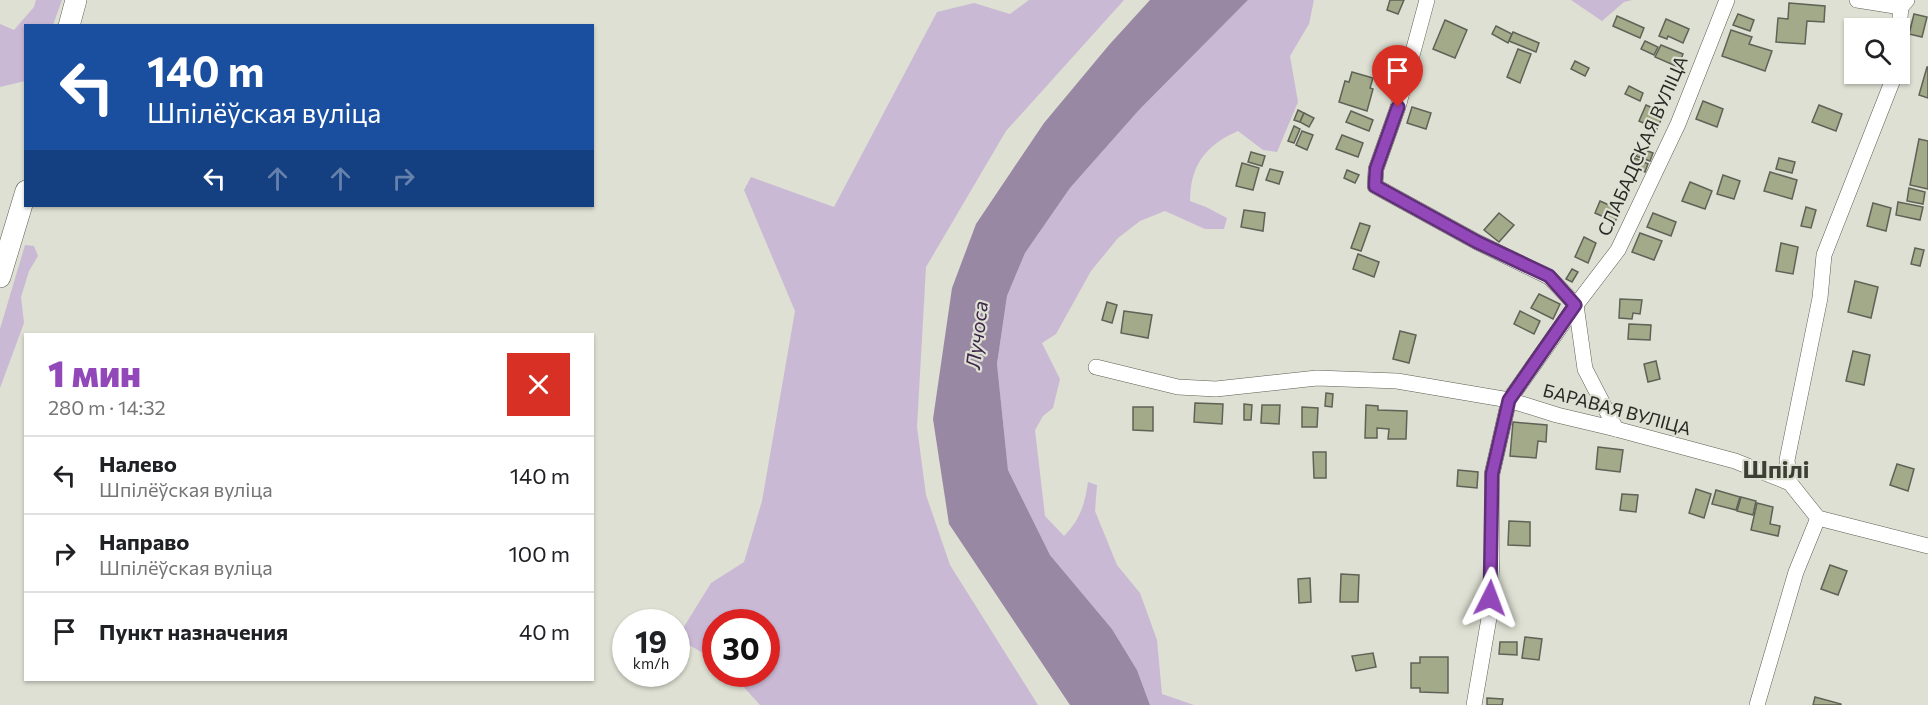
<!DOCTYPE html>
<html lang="ru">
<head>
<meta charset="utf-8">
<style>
  body { margin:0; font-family:Commissioner,sans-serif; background:#f6f6f6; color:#202124; height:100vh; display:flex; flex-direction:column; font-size:22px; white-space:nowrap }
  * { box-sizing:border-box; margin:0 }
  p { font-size:20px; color:#757577 }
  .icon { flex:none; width:33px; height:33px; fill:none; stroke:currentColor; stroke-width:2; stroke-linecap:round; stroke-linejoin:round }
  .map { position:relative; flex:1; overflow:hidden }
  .details { position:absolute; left:24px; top:333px; width:570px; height:348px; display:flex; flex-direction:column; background:#fff; border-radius:0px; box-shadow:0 2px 4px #0004 }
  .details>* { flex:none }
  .hud { position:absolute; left:24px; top:24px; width:570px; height:183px; border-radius:0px; box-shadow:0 2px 4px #0004; background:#1a4fa0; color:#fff; overflow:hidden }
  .controls { position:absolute; left:1844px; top:18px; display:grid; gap:12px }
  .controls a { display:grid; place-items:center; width:66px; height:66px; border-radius:0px; background:#fff; box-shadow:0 2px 4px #0004; font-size:30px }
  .speed { position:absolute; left:612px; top:609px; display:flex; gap:12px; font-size:30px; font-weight:700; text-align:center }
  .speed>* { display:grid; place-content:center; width:78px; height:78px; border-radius:50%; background:#fff; box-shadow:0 2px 4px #0004; line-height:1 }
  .speed small { font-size:15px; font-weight:400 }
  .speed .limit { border:9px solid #d22; background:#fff; color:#111 }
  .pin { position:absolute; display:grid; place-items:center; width:51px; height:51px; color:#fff; margin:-62px -26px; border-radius:50% 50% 50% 0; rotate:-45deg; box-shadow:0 0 6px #0007 }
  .pin .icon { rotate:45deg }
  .me { position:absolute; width:66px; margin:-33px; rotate:3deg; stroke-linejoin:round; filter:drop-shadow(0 0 4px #0008) }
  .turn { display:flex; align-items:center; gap:21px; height:126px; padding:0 24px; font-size:27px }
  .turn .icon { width:78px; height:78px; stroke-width:2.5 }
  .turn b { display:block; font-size:42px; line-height:51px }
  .lanes { display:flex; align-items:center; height:57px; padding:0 24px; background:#0003; justify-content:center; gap:30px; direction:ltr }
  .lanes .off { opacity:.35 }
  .round { display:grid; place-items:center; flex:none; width:63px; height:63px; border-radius:0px; background:#f6f6f6 }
  .summary { display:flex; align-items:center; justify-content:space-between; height:102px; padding:0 24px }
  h1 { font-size:36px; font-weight:800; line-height:45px; color:#9348b9 }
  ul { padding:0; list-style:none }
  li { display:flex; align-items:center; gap:18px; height:78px; padding:0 24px; border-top:2px solid #e0e0e0 }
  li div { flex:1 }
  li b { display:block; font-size:22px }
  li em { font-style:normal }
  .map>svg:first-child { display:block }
  .green { fill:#cab9d5 }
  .water { fill:#9988a4 }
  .building { fill:#a3aa89; stroke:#5f6256; stroke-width:1.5 }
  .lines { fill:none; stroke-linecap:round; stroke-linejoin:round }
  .street-casing { stroke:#5c5f52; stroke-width:16 }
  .secondary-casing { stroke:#5c5f52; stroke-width:22 }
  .street { stroke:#fff; stroke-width:15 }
  .secondary { stroke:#fff; stroke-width:21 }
  .route-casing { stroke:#602f78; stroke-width:15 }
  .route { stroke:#9348b9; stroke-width:10 }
  .labels { text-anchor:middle; stroke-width:4.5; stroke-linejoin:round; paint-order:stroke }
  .street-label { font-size:18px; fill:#282924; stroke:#dde0d2 }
  .water-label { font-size:20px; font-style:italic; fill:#3d234b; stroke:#dde0d2 }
  .district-label { font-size:24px; font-weight:bold; fill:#3c3f33; stroke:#dde0d2 }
</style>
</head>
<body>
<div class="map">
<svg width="1928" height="705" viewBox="0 0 1928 705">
  <rect width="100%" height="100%" fill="#dde0d2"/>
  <g class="green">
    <polygon points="36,0 62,0 53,25 26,26 25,81 0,87 0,24 14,30 34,7"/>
    <polygon points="1029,0 1124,0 1006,131 926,267 917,427 926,495 950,565 1038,705 760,705 732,674 766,674 766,622 716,622 715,660 677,638 711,583 744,562 762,501 795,311 744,190 751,177 834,207 937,12 974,3 1010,14"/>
    <path d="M1248 0H1314L1309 24 1290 56 1298 102 1277 152 1263 150 1238 131C1206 145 1190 165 1190 201L1206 207 1227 218 1224 229H1205L1165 211 1140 221 1118 238 1091 271 1056 334 1042 343 1060 379 1053 408 1043 416 1035 430 1045 516 1064 536C1080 520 1085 504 1088 482L1097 485 1095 511 1117 565 1140 593 1157 640 1162 694 1194 705H1150L1137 670 1112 629 1050 555 1008 470 997 364 1007 296 1025 253 1070 188 1139 110Z"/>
    <polygon points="1571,0 1632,0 1624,2 1602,21"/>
    <polygon points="25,245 34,246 38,256 29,271 21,297 24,323 0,388 0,329"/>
  </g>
  <polygon class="water" points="1150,0 1248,0 1139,110 1070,188 1025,253 1007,296 997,364 1008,470 1050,555 1112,629 1137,670 1150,705 1070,705 949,524 933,419 952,288 976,224 1044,123 1109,45"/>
  <g class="building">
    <polygon points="1390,0 1404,0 1398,14 1387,10"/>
    <polygon points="1789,3 1825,6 1824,22 1807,21 1805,44 1776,42 1778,18 1788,19"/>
    <polygon points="1738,14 1754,20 1750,31 1733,25"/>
    <polygon points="1914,14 1927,17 1922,37 1909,34"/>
    <polygon points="1617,16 1644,28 1640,38 1613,26"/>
    <polygon points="1666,19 1689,29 1683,43 1668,36 1667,39 1659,36"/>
    <polygon points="1445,20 1467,30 1455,58 1433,49"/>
    <polygon points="1496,26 1512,34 1508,43 1492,34"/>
    <polygon points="1731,30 1752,37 1749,44 1772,51 1765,71 1722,56"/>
    <polygon points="1513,32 1539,43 1536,52 1509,41"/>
    <polygon points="1645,41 1658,47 1654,55 1641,49"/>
    <polygon points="1661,45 1683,54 1678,67 1655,57"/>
    <polygon points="1518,49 1531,54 1520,83 1507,77"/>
    <polygon points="1575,61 1589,68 1585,76 1571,69"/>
    <polygon points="1927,67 1928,67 1928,98 1919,95"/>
    <polygon points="1352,72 1373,78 1370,88 1373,89 1367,111 1339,102 1345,81 1349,82"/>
    <polygon points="1629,86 1643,93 1640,101 1625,94"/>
    <polygon points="1703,101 1723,109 1717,127 1696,119"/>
    <polygon points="1646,105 1664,113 1657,129 1639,121"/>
    <polygon points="1819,105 1842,114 1836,131 1812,122"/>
    <polygon points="1412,107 1431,113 1426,129 1407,123"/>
    <polygon points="1298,110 1304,113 1300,122 1294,120"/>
    <polygon points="1351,111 1373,120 1369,131 1346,122"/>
    <polygon points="1304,113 1314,118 1309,127 1300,122"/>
    <polygon points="1294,126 1300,129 1294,143 1288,141"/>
    <polygon points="1302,131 1313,135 1307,150 1296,145"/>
    <polygon points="1342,135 1363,143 1358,157 1336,149"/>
    <polygon points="1919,139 1928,141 1928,189 1910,185"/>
    <polygon points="1640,148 1653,153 1650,161 1636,156"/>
    <polygon points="1251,152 1265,156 1262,166 1248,162"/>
    <polygon points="1635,158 1648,164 1645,172 1632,166"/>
    <polygon points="1779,158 1795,162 1792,173 1776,169"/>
    <polygon points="1242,163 1259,168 1253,190 1236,186"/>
    <polygon points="1270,169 1283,172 1279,184 1266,180"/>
    <polygon points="1347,170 1359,175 1355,183 1344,178"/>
    <polygon points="1770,172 1797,180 1792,199 1764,191"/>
    <polygon points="1723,175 1740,181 1734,199 1717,194"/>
    <polygon points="1690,182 1712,191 1705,209 1682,201"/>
    <polygon points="1909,188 1925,192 1923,204 1907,201"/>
    <polygon points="1600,201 1620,210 1615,222 1595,213"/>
    <polygon points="1898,202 1923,207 1920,220 1896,215"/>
    <polygon points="1873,203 1891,208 1886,231 1867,226"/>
    <polygon points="1806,207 1816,210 1811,228 1801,226"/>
    <polygon points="1244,210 1265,213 1263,231 1241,227"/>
    <polygon points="1499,213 1514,225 1499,242 1484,230"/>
    <polygon points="1653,213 1676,222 1671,236 1647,227"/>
    <polygon points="1360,223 1370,226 1361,251 1351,248"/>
    <polygon points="1640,233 1662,241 1654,260 1632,252"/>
    <polygon points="1584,237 1596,243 1588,263 1575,257"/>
    <polygon points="1781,243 1798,247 1793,274 1776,271"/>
    <polygon points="1915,248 1924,250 1920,266 1911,264"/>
    <polygon points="1358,254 1379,262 1374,277 1353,269"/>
    <polygon points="1572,269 1578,272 1572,282 1566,279"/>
    <polygon points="1855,281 1878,287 1871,318 1848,312"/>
    <polygon points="1539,294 1560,304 1553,319 1531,308"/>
    <polygon points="1620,299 1642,300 1640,314 1633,313 1632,319 1619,318"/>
    <polygon points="1107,302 1117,305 1112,323 1102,320"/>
    <polygon points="1124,311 1152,315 1148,338 1121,333"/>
    <polygon points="1520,311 1540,321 1534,334 1514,324"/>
    <polygon points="1629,324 1651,325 1650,340 1628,339"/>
    <polygon points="1400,331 1416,335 1409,363 1393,359"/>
    <polygon points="1853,351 1870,355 1864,385 1846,381"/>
    <polygon points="1656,361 1660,379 1648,382 1644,364"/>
    <polygon points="1326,393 1333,394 1332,407 1325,406"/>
    <polygon points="1195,403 1223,404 1222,424 1194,422"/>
    <polygon points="1244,404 1252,405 1251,420 1244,420"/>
    <polygon points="1262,405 1280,405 1279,424 1261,423"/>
    <polygon points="1366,405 1378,406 1378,410 1407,411 1406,439 1388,439 1389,429 1377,428 1377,438 1365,438"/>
    <polygon points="1133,407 1153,407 1153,431 1133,430"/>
    <polygon points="1302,407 1318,408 1317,427 1302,427"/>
    <polygon points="1513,422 1547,425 1546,442 1538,441 1536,458 1510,456"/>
    <polygon points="1598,447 1623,450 1620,472 1596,469"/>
    <polygon points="1313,452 1326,452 1326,478 1314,478"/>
    <polygon points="1897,464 1914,469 1908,491 1890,485"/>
    <polygon points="1458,470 1478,472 1477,488 1457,486"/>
    <polygon points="1696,489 1711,494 1704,518 1689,513"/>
    <polygon points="1716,490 1740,497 1736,510 1712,504"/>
    <polygon points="1622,494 1638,495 1636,512 1620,510"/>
    <polygon points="1741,497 1756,501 1753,515 1737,511"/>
    <polygon points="1757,503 1773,507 1770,524 1780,526 1778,536 1751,530"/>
    <polygon points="1509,521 1530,522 1530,546 1508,545"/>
    <polygon points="1830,565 1847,571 1838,595 1821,589"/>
    <polygon points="1341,574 1359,575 1358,602 1340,602"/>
    <polygon points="1310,578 1311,602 1299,603 1298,579"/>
    <polygon points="1525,637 1542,639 1539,660 1522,658"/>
    <polygon points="1500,642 1517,642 1517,655 1499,654"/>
    <polygon points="1373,653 1376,667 1356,671 1352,656"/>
    <polygon points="1420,657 1448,657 1448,693 1420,692 1420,688 1411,688 1411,663 1420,663"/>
    <polygon points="1815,697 1841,704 1841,705 1813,705"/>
    <polygon points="1487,698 1503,699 1502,705 1487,705"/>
  </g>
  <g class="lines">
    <g class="street-casing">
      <g id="street">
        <polyline points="1427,0 1398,107 1376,169 1375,186 1477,242 1549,277 1576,305 1585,369 1616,429"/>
        <polyline points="1857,0 1901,7 1907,0"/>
        <polyline points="1899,28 1901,7"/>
        <polyline points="1096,367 1178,387 1216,389 1317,378 1397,381 1509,400 1557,415 1616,429 1735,461 1790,483 1818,518 1928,546"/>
        <polyline points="1790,483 1787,460 1820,298 1824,255 1892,82 1893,74"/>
        <polyline points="1474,705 1489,618 1492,559 1492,474 1509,400 1576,305 1618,250 1678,124 1727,0"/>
        <polyline points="1757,705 1796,572 1818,518"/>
      </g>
    </g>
    <g class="secondary-casing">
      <g id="secondary">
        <polyline points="69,26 76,0"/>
        <polyline points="0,277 26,191"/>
      </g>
    </g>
    <use href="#street" class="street"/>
    <use href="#secondary" class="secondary"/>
  </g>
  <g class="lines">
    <g class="route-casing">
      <polyline id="route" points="1398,107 1376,169 1375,186 1477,242 1549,276 1575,305 1509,400 1492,474 1490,598"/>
    </g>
    <use href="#route" class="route"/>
  </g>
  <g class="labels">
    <g class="street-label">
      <text transform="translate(1643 146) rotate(-66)" y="6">СЛАБАДСКАЯ ВУЛІЦА</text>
      <text transform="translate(1617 410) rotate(15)" y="6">БАРАВАЯ ВУЛІЦА</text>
    </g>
    <g class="water-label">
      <text transform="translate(977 335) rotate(-83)" y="7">Лучоса</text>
    </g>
    <g class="district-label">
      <text x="1776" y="478">Шпілі</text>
    </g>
  </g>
</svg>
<div class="controls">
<a><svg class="icon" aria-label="search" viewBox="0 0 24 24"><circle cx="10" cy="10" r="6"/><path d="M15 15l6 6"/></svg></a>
</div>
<div class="speed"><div>19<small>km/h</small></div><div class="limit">30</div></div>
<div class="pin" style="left:1398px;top:107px;background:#d93025"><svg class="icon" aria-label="arrive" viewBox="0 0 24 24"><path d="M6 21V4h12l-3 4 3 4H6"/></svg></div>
<svg class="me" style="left:1490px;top:598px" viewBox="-20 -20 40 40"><path d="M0-17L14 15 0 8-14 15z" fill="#9348b9" stroke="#fff" stroke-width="4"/></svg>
<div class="hud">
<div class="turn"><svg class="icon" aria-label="left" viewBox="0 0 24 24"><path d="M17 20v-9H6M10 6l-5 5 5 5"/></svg><div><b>140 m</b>Шпілёўская вуліца</div></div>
<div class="lanes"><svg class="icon" aria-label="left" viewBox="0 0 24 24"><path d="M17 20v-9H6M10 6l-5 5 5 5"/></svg><svg class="icon off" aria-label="ahead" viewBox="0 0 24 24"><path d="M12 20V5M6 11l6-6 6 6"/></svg><svg class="icon off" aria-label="ahead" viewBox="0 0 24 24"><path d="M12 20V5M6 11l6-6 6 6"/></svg><svg class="icon off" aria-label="right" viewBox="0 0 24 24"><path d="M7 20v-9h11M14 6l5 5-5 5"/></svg></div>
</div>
<section class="details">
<div class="summary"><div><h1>1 мин</h1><p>280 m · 14:32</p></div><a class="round" style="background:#d93025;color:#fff"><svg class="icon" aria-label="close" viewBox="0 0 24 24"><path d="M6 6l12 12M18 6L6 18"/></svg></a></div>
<ul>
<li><svg class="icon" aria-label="left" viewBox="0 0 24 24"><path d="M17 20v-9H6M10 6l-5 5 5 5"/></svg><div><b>Налево</b><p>Шпілёўская вуліца</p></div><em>140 m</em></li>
<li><svg class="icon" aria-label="right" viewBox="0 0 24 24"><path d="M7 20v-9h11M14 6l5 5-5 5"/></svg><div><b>Направо</b><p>Шпілёўская вуліца</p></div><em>100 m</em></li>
<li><svg class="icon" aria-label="arrive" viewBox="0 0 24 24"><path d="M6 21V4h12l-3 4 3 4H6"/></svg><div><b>Пункт назначения</b></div><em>40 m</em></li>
</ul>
</section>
</div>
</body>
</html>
